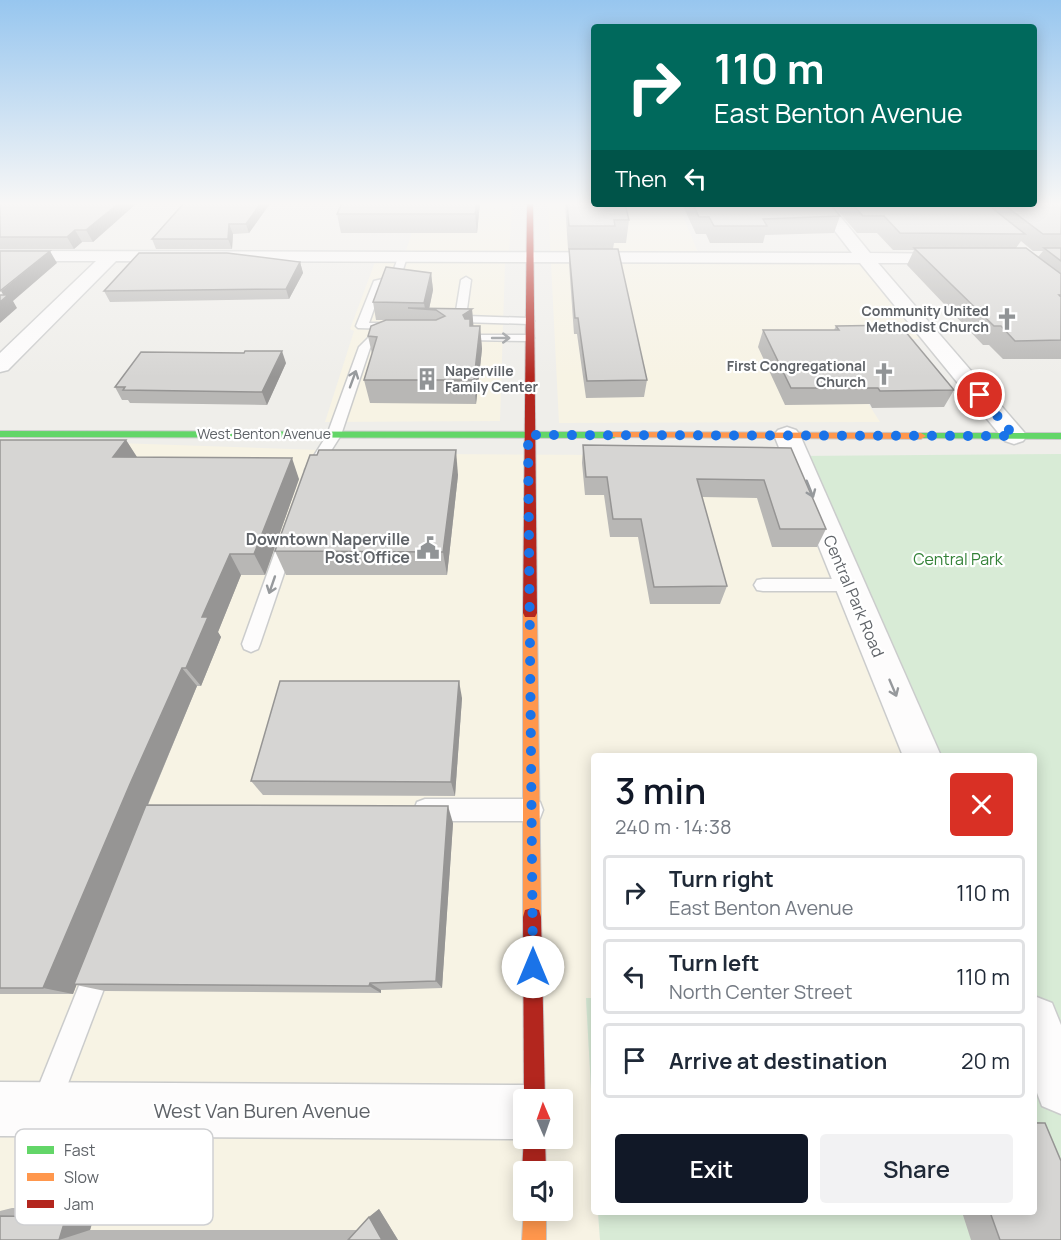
<!DOCTYPE html>
<html lang="en">
<head>
<meta charset="utf-8">
<style>
  body { margin:0; font-family:Manrope,sans-serif; background:#f2f2f3; color:#1f2937; height:100vh; display:flex; flex-direction:column; font-size:22px; white-space:nowrap }
  * { box-sizing:border-box; margin:0 }
  p { font-size:20px; color:#747a83 }
  .icon { flex:none; width:33px; height:33px; fill:none; stroke:currentColor; stroke-width:2; stroke-linecap:round; stroke-linejoin:round }
  .map { position:relative; flex:1; overflow:hidden }
  .drawer { position:absolute; left:591px; top:753px; width:446px; height:462px; display:flex; flex-direction:column; background:#fff; border-radius:6px; box-shadow:0 3px 15px #0003 }
  .drawer>* { flex:none }
  .top-card { position:absolute; left:591px; top:24px; width:446px; height:183px; border-radius:6px; box-shadow:0 3px 15px #0003; background:#00695c; color:#fff; overflow:hidden }
  .needle { width:39px; rotate:358deg }
  .buttons { position:absolute; left:513px; top:1089px; display:grid; gap:12px }
  .buttons a { display:grid; place-items:center; width:60px; height:60px; border-radius:6px; background:#fff; box-shadow:0 3px 15px #0003; font-size:30px }
  .pin { position:absolute; display:grid; place-items:center; width:51px; height:51px; color:#fff; margin:-26px; border:3px solid #fff; border-radius:50%; box-shadow:0 2px 6px #0007 }
  .me { position:absolute; width:66px; margin:-33px; rotate:0deg; stroke-linejoin:round; filter:drop-shadow(0 0 4px #0008) }
  .turn { display:flex; align-items:center; gap:21px; height:126px; padding:0 24px; font-size:27px }
  .turn .icon { width:78px; height:78px; stroke-width:2.5 }
  .turn b { display:block; font-size:42px; line-height:51px }
  .then { display:flex; align-items:center; height:57px; padding:0 24px; background:#0003; gap:12px; font-size:22px }
  .round { display:grid; place-items:center; flex:none; width:63px; height:63px; border-radius:6px; background:#f2f2f3 }
  .headline { display:flex; align-items:center; justify-content:space-between; height:102px; padding:0 24px }
  h1 { font-size:36px; font-weight:600; line-height:45px; color:#111827 }
  .button { display:flex; gap:12px; margin-top:auto; padding:12px 24px }
  .button a { flex:1; height:69px; border-radius:6px; background:#111827; color:#fff; font-size:24px; font-weight:600; line-height:69px; text-align:center }
  .button a+a { background:#f2f2f3; color:#1f2937 }
  ul { padding:0; list-style:none }
  li { display:flex; align-items:center; gap:18px; height:75px; margin:0 12px 9px; padding:0 12px; border:3px solid #e0e1e3; border-radius:6px }
  li div { flex:1 }
  li b { display:block; font-size:22px }
  li em { font-style:normal }
  .map>svg:first-child { display:block }
  .commercial { fill:#f7f3e4; fill-rule:evenodd }
  .green { fill:#d8ebd6 }
  .lines { fill:none; stroke-linecap:round; stroke-linejoin:round }
  .lane-casing { stroke:#cbcccc; stroke-width:3 }
  .street-casing { stroke:#cbcccc; stroke-width:3 }
  .fast-casing { stroke:#cacacb; stroke-width:2 }
  .slow-casing { stroke:#cacacb; stroke-width:2 }
  .jam-casing { stroke:#cacacb; stroke-width:2 }
  .lane { fill:#fdfcfc; fill-rule:evenodd }
  .street { fill:#fdfcfc; fill-rule:evenodd }
  .fast { fill:#63d668; fill-rule:evenodd }
  .slow { fill:#ff974d; fill-rule:evenodd }
  .jam { fill:#b3261e; fill-rule:evenodd }
  .wall { fill:#b8b7b5; fill-rule:evenodd }
  .shaded-wall { fill:#969594 }
  .building { fill:#d6d5d3; stroke:#969594; stroke-width:1.5 }
  .oneway { stroke:#96999c }
  .route { stroke:#1a73e8; stroke-width:10; stroke-dasharray:0 18 }
  .labels { text-anchor:middle; stroke-width:4.5; stroke-linejoin:round; paint-order:stroke }
  .far-poi-label { font-size:14px; font-weight:bold; fill:#5f6368; stroke:#fff; text-anchor:end }
  .far-street-label { font-size:14px; fill:#5f6368; stroke:#fff }
  .poi-label { font-size:16px; font-weight:bold; fill:#5f6368; stroke:#fff; text-anchor:end }
  .park-label { font-size:16px; fill:#348238; stroke:#fff }
  .street-label { font-size:16px; fill:#5f6368; stroke:#fff }
  .near-street-label { font-size:20px; fill:#5f6368; stroke:#fff }
  .key { fill:#fff; stroke:#cfd0d2; stroke-width:1.5 }
  .key-label { font-size:16px; fill:#5f6368 }
</style>
</head>
<body>
<div class="map">
<svg width="1061" height="1240" viewBox="0 0 1061 1240">
  <rect width="100%" height="100%" fill="#efeeea"/>
  <g class="commercial">
    <polygon points="421,203 512,203 509,255 405,254"/>
    <polygon points="548,203 678,204 700,257 864,257 929,339 827,339 880,422 559,423"/>
    <polygon points="375,262 505,263 500,421 325,422 354,331 350,329"/>
    <path d="M0 439 435 454 799 456 927 756H594V998L586 999 594 1143V1212H598L600 1240H0ZM524 1100H562V1138H524ZM524 1172H562V1210H524Z"/>
  </g>
  <g class="green">
    <polygon points="1061,454 1061,1240 600,1240 598,1212 1034,1212 1034,756 927,756 799,456"/>
    <polygon points="586,998 594,998 594,1143"/>
  </g>
  <g class="lines">
    <g class="lane-casing">
      <g id="lane">
        <polygon points="399,255 407,257 400,279 383,283 369,323 395,323 401,326 395,329 358,328 356,326 374,281 391,277"/>
        <polygon points="466,277 471,280 466,316 529,318 534,321 529,324 462,322 453,327 445,327 445,323 455,317 461,280"/>
        <polygon points="392,335 398,338 396,340 375,343 370,348 341,435 317,473 307,473 305,470 327,435 359,347 368,338"/>
        <polygon points="473,335 528,335 534,338 528,341 469,340 467,338"/>
        <polygon points="288,532 294,534 296,538 260,644 258,649 251,652 244,649 242,644 280,538 282,534"/>
        <polygon points="763,579 849,579 855,580 858,585 855,590 849,591 763,591 757,590 754,585 757,580"/>
        <polygon points="425,799 532,799 540,802 543,810 540,818 532,821 425,821 417,818 414,810 417,802"/>
        <polygon points="100,952 109,956 113,965 56,1115 46,1120 36,1115 31,1105 91,956"/>
      </g>
    </g>
    <g class="street-casing">
      <g id="street">
        <polygon points="814,204 830,204 870,253 961,254 964,258 961,262 955,263 878,263 1023,431 1027,436 1023,441 1014,444 1005,441 860,263 116,261 8,370 0,372 0,353 96,261 0,261 0,251 852,253"/>
        <polygon points="787,427 796,430 800,435 941,756 903,756 774,435 778,430"/>
        <polygon points="1034,996 1052,1003 1061,1025 1061,1114 1042,1106 1034,1085"/>
        <polygon points="0,1082 524,1085 543,1093 546,1100 524,1100 524,1139 0,1136"/>
      </g>
    </g>
    <g class="fast-casing">
      <g id="fast">
        <polygon points="0,431 614,432 619,435 614,438 0,437"/>
        <polygon points="921,433 1061,433 1061,439 917,438 917,434"/>
      </g>
    </g>
    <g class="slow-casing">
      <g id="slow">
        <polygon points="614,432 921,433 926,436 921,439 610,437 610,433"/>
        <polygon points="530,608 535,609 537,613 541,917 539,924 532,926 525,924 523,917 523,613 525,609"/>
        <polygon points="524,1207 524,1210 546,1210 546,1240 522,1240"/>
      </g>
    </g>
    <g class="jam-casing">
      <g id="jam">
        <polygon points="527,203 533,203 537,613 535,617 525,617 523,613"/>
        <polygon points="532,908 539,910 541,917 545,1100 524,1101 523,917 525,910"/>
        <polygon points="524,1136 524,1138 545,1138 546,1172 524,1172 524,1175 522,1172"/>
      </g>
    </g>
    <use href="#lane" class="lane"/>
    <use href="#street" class="street"/>
    <use href="#fast" class="fast"/>
    <use href="#slow" class="slow"/>
    <use href="#jam" class="jam"/>
  </g>
  <g class="wall">
    <polygon points="0,203 137,203 93,242 82,242 74,249 0,249"/>
    <polygon points="184,203 269,203 269,205 249,233 233,234 232,249 156,249 152,239"/>
    <polygon points="480,203 477,233 341,233 337,214"/>
    <polygon points="565,203 594,203 629,220 626,243 614,243 613,249 647,380 644,397 586,398 577,334 574,334 569,264 569,249 568,249"/>
    <path d="M1061 203V359H1003L989 345H983L907 265 914 250H893L877 233H857L832 204ZM1021 241 1033 251H1043L1038 257 1016 248Z"/>
    <polygon points="682,204 830,204 840,216 834,233 765,235 763,243 710,243 706,234 696,234"/>
    <polygon points="300,262 303,273 289,299 110,302 104,291"/>
    <polygon points="431,273 433,290 429,309 472,309 473,326 480,326 482,349 476,404 370,403 364,380 372,354 368,336 386,320 376,320 373,302"/>
    <polygon points="836,326 954,390 944,407 872,408 870,404 785,405 758,347 763,330 834,330"/>
    <polygon points="286,363 267,405 130,403 128,400 122,400 115,387"/>
    <polygon points="0,440 126,440 137,458 299,479 265,575 241,575 218,632 221,637 201,686 197,686 148,805 453,823 442,988 381,990 381,993 105,991 76,985 73,994 0,994"/>
    <polygon points="583,445 791,448 826,529 817,547 772,547 757,498 702,497 727,586 720,604 650,604 638,537 610,537 604,495 585,495 582,463"/>
    <polygon points="458,475 447,575 286,575 275,551"/>
    <polygon points="462,698 455,796 263,795 251,781"/>
    <polygon points="1034,1122 1045,1123 1061,1240 971,1240 962,1212 1034,1212"/>
    <polygon points="12,1208 97,1208 90,1230 357,1230 369,1217 379,1209 398,1240 0,1240 0,1211"/>
  </g>
  <g class="shaded-wall">
    <polygon points="119,203 137,203 93,242 86,230"/>
    <polygon points="261,203 269,203 269,205 249,233 246,224"/>
    <polygon points="477,203 480,203 477,233 475,214"/>
    <polygon points="229,224 233,234 232,249 228,239"/>
    <polygon points="75,230 82,242 74,249 67,237"/>
    <polygon points="50,251 57,263 13,301 17,308 0,323 0,302 5,298 1,291"/>
    <polygon points="300,262 303,273 289,299 286,289"/>
    <polygon points="431,273 433,290 429,309 425,309 424,303"/>
    <polygon points="472,309 474,332 463,315"/>
    <polygon points="480,326 482,349 476,404 474,380"/>
    <polygon points="282,351 286,363 267,405 262,392"/>
    <polygon points="126,440 139,460 113,457"/>
    <polygon points="456,450 458,475 447,575 443,552"/>
    <polygon points="292,458 299,479 265,575 254,554"/>
    <polygon points="230,554 241,575 218,632 221,637 201,686 186,668 202,617"/>
    <polygon points="182,668 197,686 150,799 73,994 43,988 130,784"/>
    <polygon points="459,681 462,698 455,796 451,782"/>
    <polygon points="448,806 453,823 442,988 436,981"/>
    <polygon points="370,983 381,990 381,993 369,986"/>
    <polygon points="97,1208 90,1230 59,1240 66,1217"/>
    <polygon points="379,1209 398,1240 382,1240 369,1217"/>
  </g>
  <g class="building">
    <polygon points="0,203 119,203 86,230 75,230 67,237 0,237"/>
    <polygon points="184,203 261,203 246,224 229,224 228,239 152,239"/>
    <polygon points="342,203 477,203 475,214 337,214"/>
    <polygon points="567,203 625,204 629,220 614,220 615,226 569,226"/>
    <polygon points="1061,203 1061,234 1043,234 1003,204"/>
    <polygon points="693,204 830,204 840,216 763,219 767,226 714,226 709,217 699,217"/>
    <polygon points="852,204 987,204 1025,234 900,233 884,216 863,216"/>
    <polygon points="914,248 1026,248 1061,274 1061,295 1059,295 1061,297 1061,340 1015,341 1001,326 994,326"/>
    <polygon points="1044,248 1061,248 1061,261"/>
    <polygon points="569,249 618,249 647,380 587,381 578,318 575,318"/>
    <polygon points="0,251 50,251 0,291"/>
    <polygon points="139,253 227,253 300,262 286,289 104,291"/>
    <polygon points="386,267 431,273 424,303 373,302"/>
    <polygon points="0,295 8,295 0,302"/>
    <polygon points="408,308 472,309 463,315 465,319 470,319 470,326 480,326 474,380 364,380 377,337 368,336 371,326 386,320 436,320 445,316 436,310"/>
    <polygon points="900,325 954,390 880,391 878,388 791,388 763,330 839,330 836,326"/>
    <polygon points="245,351 282,351 262,392 123,390 125,387 115,387 141,352 244,353"/>
    <polygon points="0,440 126,440 113,457 292,458 254,554 230,554 202,617 208,617 186,668 182,668 130,784 43,988 0,988"/>
    <polygon points="583,445 791,448 826,529 780,529 764,480 697,479 727,586 654,587 641,519 613,519 607,477 586,477"/>
    <polygon points="319,450 456,450 443,552 275,551 310,455 317,455"/>
    <polygon points="280,681 459,681 451,782 251,781"/>
    <polygon points="146,805 448,806 436,981 370,983 369,986 74,984"/>
    <polygon points="1034,1123 1045,1123 1061,1161 1061,1240 1000,1240 990,1212 1034,1212"/>
    <polygon points="0,1216 66,1217 59,1240 0,1240"/>
    <polygon points="369,1217 382,1240 348,1240"/>
  </g>
  <defs><path id="oneway-shaft" d="M-6 0H5M1.5-3L5.5 0L1.5 3" fill="none" stroke-width="1.6" stroke-linecap="round" stroke-linejoin="round" transform="scale(1.5)"/></defs>
  <g class="oneway">
    <use href="#oneway-shaft" transform="translate(501 338)"/>
    <use href="#oneway-shaft" transform="translate(353 379) rotate(-70)"/>
    <use href="#oneway-shaft" transform="translate(810 489) rotate(68)"/>
    <use href="#oneway-shaft" transform="translate(272 585) rotate(109)"/>
    <use href="#oneway-shaft" transform="translate(893 688) rotate(67)"/>
  </g>
  <linearGradient id="sky" x2="0" y2="1"><stop stop-color="#97c6ef"/><stop offset="0.54" stop-color="#f8f7f6"/><stop offset="1" stop-color="#f8f7f6" stop-opacity="0"/></linearGradient>
  <rect width="1061" height="377" fill="url(#sky)"/>
  <g class="lines">
    <polyline class="route" points="533,967 528,435 1014,436 980,395"/>
  </g>
  <defs>
    <g id="church-bare" transform="scale(1.8)"><path d="M-1.2-6h2.4v3.5h3.3v2.4h-3.3V6h-2.4V-.1h-3.3v-2.4h3.3Z" fill="#919496" stroke="#fff" stroke-width="2.5" paint-order="stroke"/></g>
    <g id="building-bare" transform="scale(1.8)"><path d="M-4-6H4V6H1V3H-1V6H-4ZM-2.5-4.3h1.7v1.8h-1.7ZM.8-4.3h1.7v1.8H.8ZM-2.5-1h1.7V.8h-1.7ZM.8-1h1.7V.8H.8Z" fill="#919496" stroke="#fff" stroke-width="2.5" paint-order="stroke"/></g>
    <g id="civic-bare" transform="scale(1.8)"><path d="M-.6-6.5H3V-4.5H.6V-3L4-1V1h2V6H-6V1h2V-1L-.6-3ZM-1.2 2.5V6h2.4V2.5Z" fill="#919496" stroke="#fff" stroke-width="2.5" paint-order="stroke"/></g>
  </defs>
  <g fill-rule="evenodd">
    <use href="#church-bare" x="1007" y="319"/>
    <use href="#church-bare" x="884" y="374"/>
    <use href="#building-bare" x="427" y="379"/>
    <use href="#civic-bare" x="428" y="548"/>
  </g>
  <g class="labels">
    <g class="far-poi-label">
      <text x="989" y="316">Community United<tspan x="989" dy="16">Methodist Church</tspan></text>
      <text x="866" y="371">First Congregational<tspan x="866" dy="16">Church</tspan></text>
      <text x="445" y="376" text-anchor="start">Naperville<tspan x="445" dy="16">Family Center</tspan></text>
    </g>
    <g class="far-street-label">
      <text x="264" y="439">West Benton Avenue</text>
    </g>
    <g class="poi-label">
      <text x="410" y="545">Downtown Naperville<tspan x="410" dy="18">Post Office</tspan></text>
    </g>
    <g class="park-label">
      <text x="958" y="565">Central Park</text>
    </g>
    <g class="street-label">
      <text transform="translate(854 596) rotate(67)" y="6">Central Park Road</text>
    </g>
    <g class="near-street-label">
      <text x="262" y="1118">West Van Buren Avenue</text>
    </g>
  </g>
  <rect x="15" y="1129" width="198" height="96" rx="9" class="key"/>
  <rect x="27" y="1146" width="27" height="8" fill="#63d668"/>
  <rect x="27" y="1173" width="27" height="8" fill="#ff974d"/>
  <rect x="27" y="1200" width="27" height="8" fill="#b3261e"/>
  <g class="key-label">
    <text x="64" y="1156">Fast</text>
    <text x="64" y="1183">Slow</text>
    <text x="64" y="1210">Jam</text>
  </g>
</svg>
<div class="buttons">
<a><svg class="needle" viewBox="-14 -14 28 28"><path d="M0-13l5 13h-10z" fill="#e53935"/><path d="M0 13l5-13h-10z" fill="#747a83"/></svg></a>
<a><svg class="icon" aria-label="sound" viewBox="0 0 24 24"><path d="M4 9h4l5-4v14l-5-4H4zM17 9q2 3 0 6"/></svg></a>
</div>
<div class="pin" style="left:980px;top:395px;background:#d93025"><svg class="icon" aria-label="arrive" viewBox="0 0 24 24"><path d="M6 21V4h12l-3 4 3 4H6"/></svg></div>
<svg class="me" style="left:533px;top:967px" viewBox="-20 -20 40 40"><circle r="19" fill="#fff"/><path d="M0-13L10 11 0 6-10 11z" fill="#1a73e8"/></svg>
<div class="top-card">
<div class="turn"><svg class="icon" aria-label="right" viewBox="0 0 24 24"><path d="M7 20v-9h11M14 6l5 5-5 5"/></svg><div><b>110 m</b>East Benton Avenue</div></div>
<div class="then">Then<svg class="icon" aria-label="left" viewBox="0 0 24 24"><path d="M17 20v-9H6M10 6l-5 5 5 5"/></svg></div>
</div>
<section class="drawer">
<div class="headline"><div><h1>3 min</h1><p>240 m · 14:38</p></div><a class="round" style="background:#d93025;color:#fff"><svg class="icon" aria-label="close" viewBox="0 0 24 24"><path d="M6 6l12 12M18 6L6 18"/></svg></a></div>
<ul>
<li><svg class="icon" aria-label="right" viewBox="0 0 24 24"><path d="M7 20v-9h11M14 6l5 5-5 5"/></svg><div><b>Turn right</b><p>East Benton Avenue</p></div><em>110 m</em></li>
<li><svg class="icon" aria-label="left" viewBox="0 0 24 24"><path d="M17 20v-9H6M10 6l-5 5 5 5"/></svg><div><b>Turn left</b><p>North Center Street</p></div><em>110 m</em></li>
<li><svg class="icon" aria-label="arrive" viewBox="0 0 24 24"><path d="M6 21V4h12l-3 4 3 4H6"/></svg><div><b>Arrive at destination</b></div><em>20 m</em></li>
</ul>
<div class="button"><a>Exit</a><a>Share</a></div>
</section>
</div>
</body>
</html>
